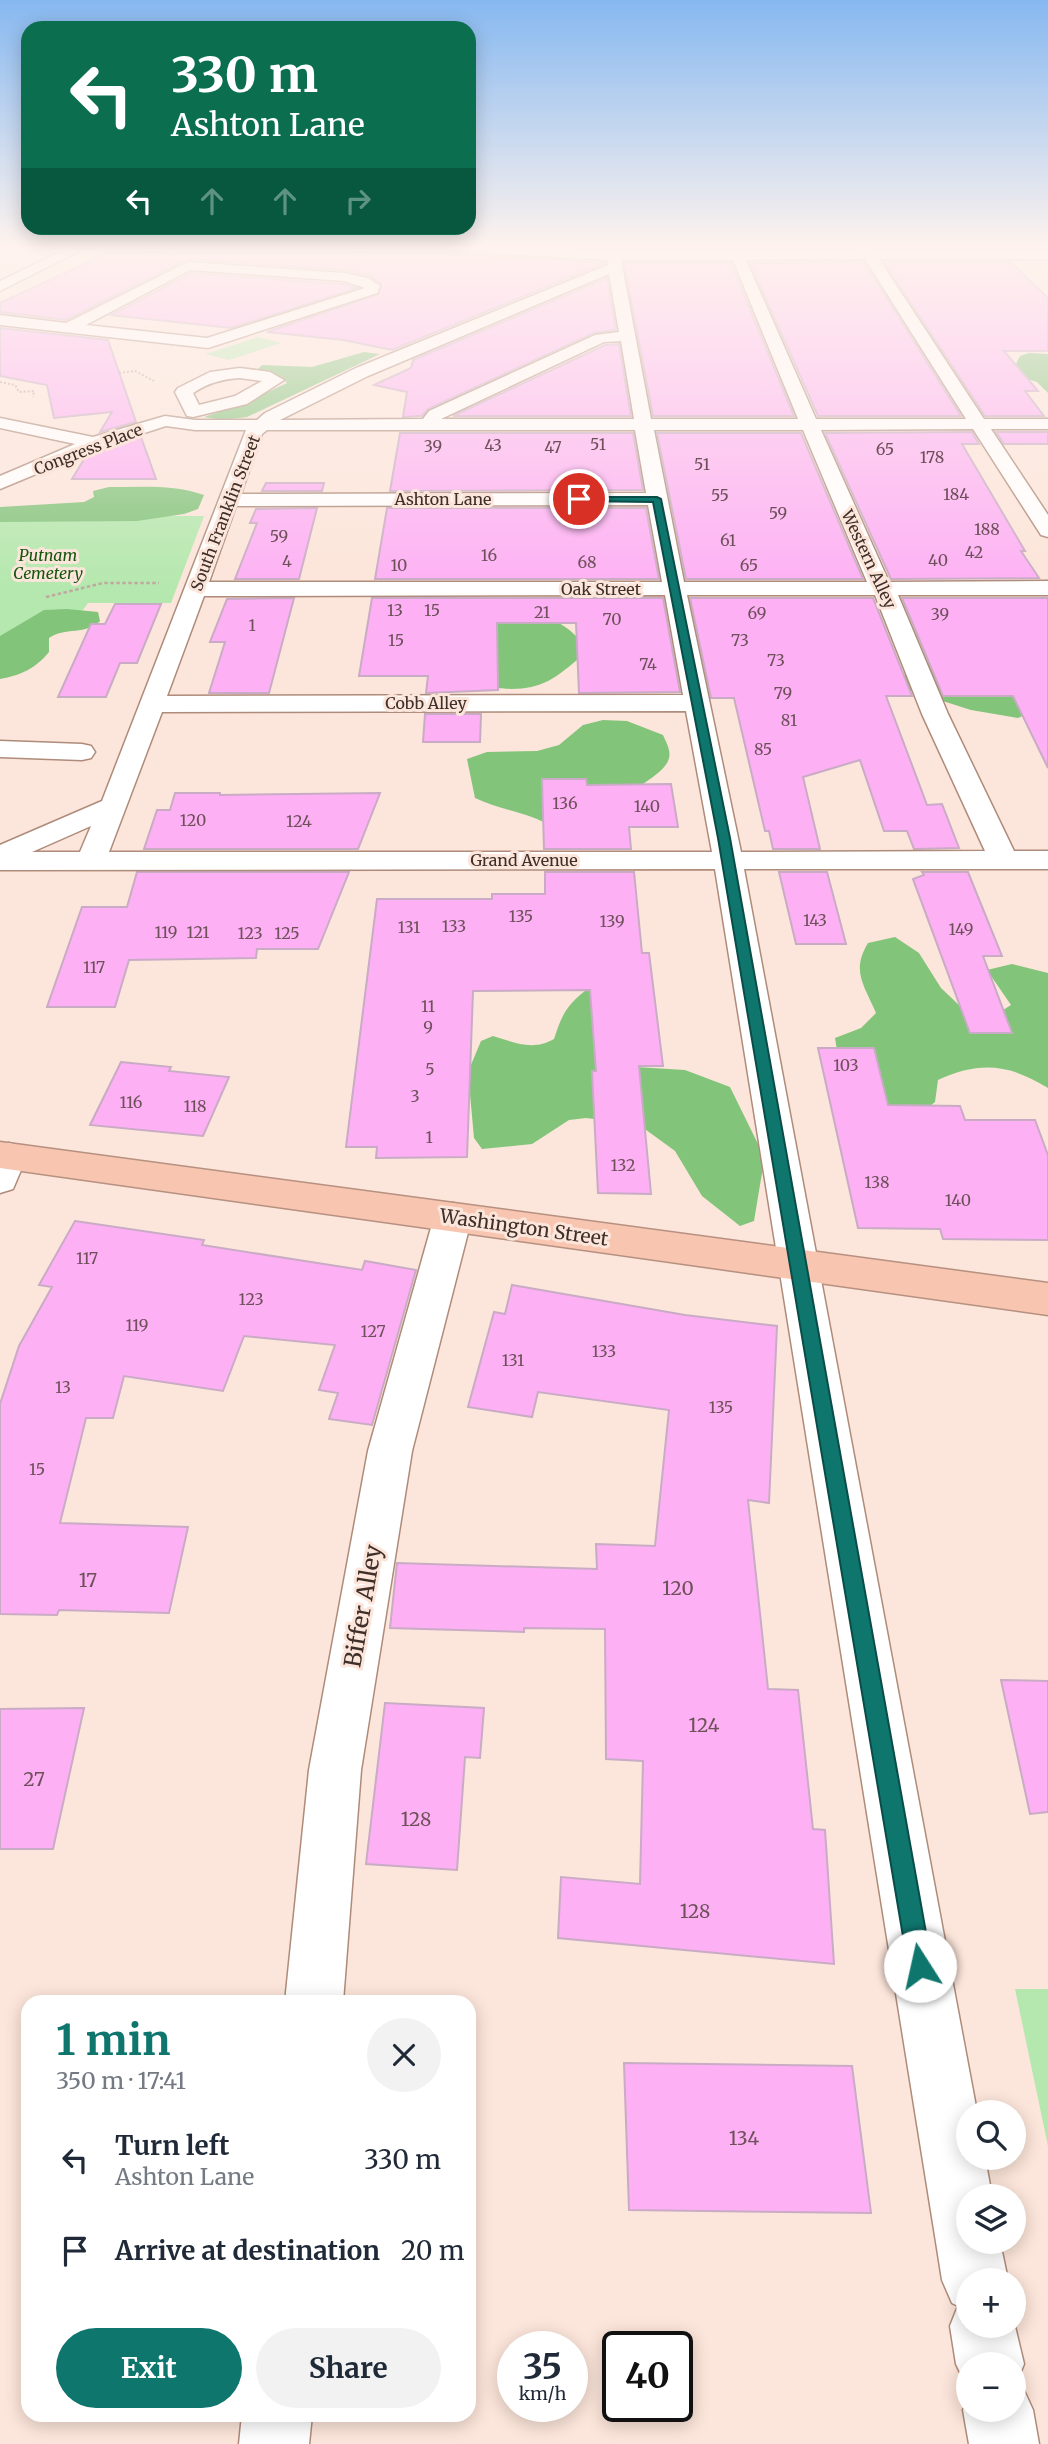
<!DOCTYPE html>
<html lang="en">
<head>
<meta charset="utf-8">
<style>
  body { margin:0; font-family:Merriweather,serif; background:#f2f2f3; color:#1f2937; height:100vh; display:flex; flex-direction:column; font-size:26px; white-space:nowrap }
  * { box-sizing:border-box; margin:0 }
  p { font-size:23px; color:#747a83 }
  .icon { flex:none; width:38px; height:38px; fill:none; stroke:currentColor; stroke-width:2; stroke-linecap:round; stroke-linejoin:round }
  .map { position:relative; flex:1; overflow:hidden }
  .panel { position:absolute; left:21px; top:1995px; width:455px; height:427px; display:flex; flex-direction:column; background:#fff; border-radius:21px; box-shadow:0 4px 18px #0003 }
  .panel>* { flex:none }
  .guide { position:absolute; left:21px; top:21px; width:455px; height:214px; border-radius:21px; box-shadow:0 4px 18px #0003; background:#0b6e4f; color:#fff; overflow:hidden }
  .controls { position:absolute; left:956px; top:2100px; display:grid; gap:14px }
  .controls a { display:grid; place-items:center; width:70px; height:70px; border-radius:50%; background:#fff; box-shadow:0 4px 18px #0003; font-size:35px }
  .speed { position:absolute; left:497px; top:2331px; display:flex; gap:14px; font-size:35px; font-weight:700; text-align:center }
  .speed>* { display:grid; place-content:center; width:91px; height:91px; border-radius:50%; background:#fff; box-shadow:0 4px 18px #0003; line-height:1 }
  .speed small { font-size:18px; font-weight:400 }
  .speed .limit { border:4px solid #111; border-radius:10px; background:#fff; color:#111 }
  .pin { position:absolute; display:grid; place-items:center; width:60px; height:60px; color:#fff; margin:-30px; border:4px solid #fff; border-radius:50%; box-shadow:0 2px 7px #0007 }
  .me { position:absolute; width:77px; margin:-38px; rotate:350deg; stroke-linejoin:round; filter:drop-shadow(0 0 5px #0008) }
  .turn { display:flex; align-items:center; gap:24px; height:147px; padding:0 35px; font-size:32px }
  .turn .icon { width:91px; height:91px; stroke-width:2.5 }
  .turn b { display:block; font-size:49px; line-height:60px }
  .lanes { display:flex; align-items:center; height:66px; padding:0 35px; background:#0003; justify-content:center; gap:35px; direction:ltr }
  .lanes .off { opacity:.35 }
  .round { display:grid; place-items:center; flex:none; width:74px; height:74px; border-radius:37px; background:#f2f2f3 }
  .head { display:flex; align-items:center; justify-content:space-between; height:119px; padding:0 35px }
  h1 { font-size:42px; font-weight:700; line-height:52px; color:#0f766e }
  .cta { display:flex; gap:14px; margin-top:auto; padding:14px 35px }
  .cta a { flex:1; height:80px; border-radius:42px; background:#0f766e; color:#fff; font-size:28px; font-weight:700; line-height:80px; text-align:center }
  .cta a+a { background:#f2f2f3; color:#1f2937 }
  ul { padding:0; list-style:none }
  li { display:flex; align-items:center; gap:21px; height:91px; padding:0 35px }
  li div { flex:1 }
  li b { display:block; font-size:26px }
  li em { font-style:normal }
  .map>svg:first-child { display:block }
  .green { fill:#b5e8ae }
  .forest { fill:#83c47b }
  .building { fill:#fdb1f4; stroke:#caabc5; stroke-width:2 }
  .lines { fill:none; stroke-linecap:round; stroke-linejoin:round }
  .minor-casing { stroke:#ae8b7a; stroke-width:3 }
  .highway-casing { stroke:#b69080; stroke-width:3 }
  .path-far1 { stroke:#bda99f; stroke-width:2; stroke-dasharray:2 2; stroke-linecap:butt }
  .path { stroke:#bda99f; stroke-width:2.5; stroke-dasharray:3.5 2.5; stroke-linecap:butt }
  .minor { fill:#fff; fill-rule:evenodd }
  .highway { fill:#f7c5b0; fill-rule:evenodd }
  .route { fill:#0f766e; stroke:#0a4d48; stroke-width:2 }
  .labels { text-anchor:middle; stroke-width:6; stroke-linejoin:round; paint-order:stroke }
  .number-label { font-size:16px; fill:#6e505b }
  .far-street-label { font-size:16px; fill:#3e2f28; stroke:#fce5da }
  .far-park-label { font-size:16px; font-style:italic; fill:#14560d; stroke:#fce5da }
  .street-label { font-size:19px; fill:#3e2f28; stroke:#fce5da }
  .near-number-label { font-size:19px; fill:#6e505b }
  .near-street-label { font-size:23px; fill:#3e2f28; stroke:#fce5da }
</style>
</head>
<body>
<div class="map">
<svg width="1048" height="2444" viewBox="0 0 1048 2444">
  <rect width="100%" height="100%" fill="#fce5da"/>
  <g class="green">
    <polygon points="258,337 281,343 229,360 205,354"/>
    <polygon points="0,516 204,516 171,603 88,603 82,611 0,668"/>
    <polygon points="1015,1989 1048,1989 1048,2146"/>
  </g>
  <g class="forest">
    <polygon points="364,352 380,354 247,417 222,420 204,417 242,404 287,383 282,377 258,369 262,365 312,367"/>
    <polygon points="1029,353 1048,354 1048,393 1037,382 1024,378 1013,370 1020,356"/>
    <path d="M109 487C140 487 174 484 204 495L198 509 184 514 137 521 0 522V507L84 502 94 497 93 491Z"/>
    <path d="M67 609 98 612 100 621C87 635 64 627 49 638V652C35 669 21 675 0 679V636L44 610Z"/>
    <path d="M553 619C568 629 583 636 583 655 550 683 538 692 493 688L459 620Z"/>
    <path d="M983 655 1033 711 1018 718 971 710 908 690 900 679C921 657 954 659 983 655Z"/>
    <path d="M603 720 627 721 663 735C667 744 672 752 668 761 659 783 579 817 555 828 527 811 502 811 475 798L467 759 487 752 537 751 559 745 583 725Z"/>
    <path d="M895 937 919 953 941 988 961 1007 992 1017 1011 1005 987 970 1012 964 1048 973V1088C1009 1064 980 1061 938 1080L935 1102 917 1116 884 1113 838 1056 835 1038 861 1028 876 1013C864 985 851 971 868 943Z"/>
    <path d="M591 986 636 1067 685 1070 730 1087 758 1144 763 1167 754 1221 740 1226 702 1196 675 1151 638 1124 586 1118 569 1120 532 1144 482 1149 474 1138 468 1072 481 1041 493 1036C516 1043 533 1051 554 1039 563 1011 568 1004 591 986Z"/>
  </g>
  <g class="building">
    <polygon points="194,244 242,244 378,253 379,244 392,244 401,251 605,263 392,350 343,340 267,332 379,294 381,284 369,275 344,270 188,259 66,320 0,312 0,303 116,249 177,254"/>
    <polygon points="530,244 854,244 855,248 613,249"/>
    <polygon points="872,244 994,244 998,248 875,248"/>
    <polygon points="864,262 961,416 818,416 750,263"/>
    <polygon points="884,262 1011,262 1048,298 1048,351 1004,351 1038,391 1025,391 1044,416 985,416"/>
    <polygon points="624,263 731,263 794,416 653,416"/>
    <polygon points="191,273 343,284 357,288 231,328 111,315"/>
    <polygon points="607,278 616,330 594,333 428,409 422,416 403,417 407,392 374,385 411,368 413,360"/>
    <polygon points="0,328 108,340 136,422 100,432 112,412 54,418 47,385 0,376"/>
    <polygon points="619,344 631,416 453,416 605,345"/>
    <polygon points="972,432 979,444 962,444 1025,551 1021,551 1039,578 891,579 825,433"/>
    <polygon points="996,432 1048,432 1048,444 1004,444"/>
    <polygon points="400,433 633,433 643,490 390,491"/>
    <polygon points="657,433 801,433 863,579 686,579"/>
    <polygon points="141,437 156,479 72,479 86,456"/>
    <polygon points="266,483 324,483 322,491 262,491"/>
    <polygon points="317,508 299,579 235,579 257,523 250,523 256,509"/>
    <polygon points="387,508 646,508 659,579 375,579"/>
    <polygon points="294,598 269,693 209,693 225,642 210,642 227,599"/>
    <polygon points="372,598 663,598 680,692 579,693 576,623 497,623 498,690 426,693 428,676 359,676"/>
    <polygon points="690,598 873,598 912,696 886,696 927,805 942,804 959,848 914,849 907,831 884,831 860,760 803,777 820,849 773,849 769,831 765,831 734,698 711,698"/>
    <polygon points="902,598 1048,598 1048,768 1013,696 943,696"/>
    <polygon points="115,604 161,604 137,663 120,663 106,697 58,697 91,624 105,624"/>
    <polygon points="425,714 481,714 480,742 423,742"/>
    <polygon points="542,779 586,779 587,785 671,784 678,827 629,827 631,849 544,849"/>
    <polygon points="175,793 220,793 220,795 380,793 358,849 144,849 157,810 170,810"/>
    <polygon points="137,872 349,872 318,949 257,949 256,958 129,960 115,1007 47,1007 82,907 127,907"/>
    <polygon points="545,872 634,872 642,953 649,953 663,1066 639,1066 651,1194 598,1193 592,1071 596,1071 590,990 473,991 467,1157 376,1158 377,1147 346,1147 377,899 492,899 492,894 545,894"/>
    <polygon points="779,872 827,872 846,944 796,944"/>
    <polygon points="922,872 968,872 1002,956 983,956 1012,1033 970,1033 913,879 924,875"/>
    <polygon points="818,1048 874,1048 888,1105 960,1106 965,1120 1035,1120 1048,1155 1048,1240 943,1239 940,1229 858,1228"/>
    <polygon points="121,1062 171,1067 169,1071 229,1077 203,1136 90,1125"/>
    <polygon points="75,1221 204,1240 202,1245 362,1270 365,1261 416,1270 372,1425 329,1419 338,1393 319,1390 335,1345 244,1336 223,1391 124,1376 113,1418 86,1418 60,1523 188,1527 169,1613 59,1610 57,1615 0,1614 0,1404 19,1346 52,1287 39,1285"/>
    <polygon points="512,1285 685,1315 777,1326 769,1503 748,1500 768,1689 798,1690 813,1829 825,1830 834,1964 558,1938 561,1877 640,1884 643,1761 606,1759 605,1629 524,1628 524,1632 390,1628 397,1563 597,1569 596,1544 655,1546 669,1410 538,1392 532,1417 468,1407 494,1312 505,1314"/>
    <polygon points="1001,1680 1048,1681 1048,1812 1030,1814"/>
    <polygon points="385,1703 484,1708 480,1758 465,1757 457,1870 366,1864"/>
    <polygon points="84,1708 53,1849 0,1849 0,1709"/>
    <polygon points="624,2063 852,2066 871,2213 629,2210"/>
  </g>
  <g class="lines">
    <g class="minor-casing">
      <g id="minor">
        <polygon points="55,244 74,244 79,251 0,291 0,281 64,250"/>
        <path d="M395 244H479L613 252 860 251 856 244H869L873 251H1048V259H879L984 419H1048V429H991L1048 515V537L1041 535 973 429 821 430 889 582 1048 581V595H898L948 714 1014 851H1048V869H744L977 2112H968V2158H985L992 2196H968V2242H1000L1008 2280H968V2326H1013V2318L1024 2364 1016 2383 1022 2386 1033 2410 1039 2444H969L963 2410 968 2400V2410H1013V2364H968V2389L956 2364 950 2326 958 2306 952 2303 942 2280 936 2242 715 869 0 870V845L102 801 246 430H195L166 426 101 447 0 489V476L75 444 0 428V418L93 437 165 416 195 420H257L265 413 356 368 608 265 607 260 401 248ZM865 259 966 419H816L746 260ZM621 260H733L798 419H651ZM609 274 619 332 595 335 429 411 423 419 280 420 368 376ZM621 341 634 419H441L604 342ZM267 430H635L646 493 241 494 262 434ZM654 430H803L867 582H684ZM648 505 662 582H209L236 506ZM665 595 683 695 167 696 204 596ZM687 595H875L922 714 985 851 741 852ZM686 711 712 852H109L162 712ZM91 826 80 852H32Z"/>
        <path d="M188 262 344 273 368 278 380 286 377 293 208 348 0 325V315L66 323ZM190 270 344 281 365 288 207 338 86 325Z"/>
        <path d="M240 368 270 372 284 380 247 404 193 417 187 416 175 392 178 388 210 372ZM240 378 262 381 235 396 199 405 193 393C208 383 222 379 240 378Z"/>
        <polygon points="0,741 82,744 91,746 95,752 91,758 82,760 0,757"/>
        <polygon points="9,1143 22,1147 27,1156 13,1189 0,1193 0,1146"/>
        <polygon points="453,1203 467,1207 472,1217 412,1451 361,1770 343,2002 285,2002 309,1770 368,1451 434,1217 439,1207"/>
        <polygon points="242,2415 312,2415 309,2444 239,2444"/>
      </g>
    </g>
    <g class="highway-casing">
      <polygon id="highway" points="0,1142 1048,1283 1048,1315 0,1168"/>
    </g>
    <g class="path-far1">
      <polyline points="102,245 148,250"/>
      <polyline points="119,373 135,371 154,381"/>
      <polyline points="0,382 15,385 19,392 34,391 33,397"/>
    </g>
    <polyline class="path" points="46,597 103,583 159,583"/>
    <use href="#minor" class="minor"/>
    <use href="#highway" class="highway"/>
  </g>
  <linearGradient id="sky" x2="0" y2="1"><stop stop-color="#86b8f0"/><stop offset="0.42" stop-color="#fef3ee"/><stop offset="1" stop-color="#fef3ee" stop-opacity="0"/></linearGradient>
  <rect width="1048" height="587" fill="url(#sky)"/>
  <polygon class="route" points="579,497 657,497 661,499 730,838 932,1966 928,1974 920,1978 911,1974 908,1966 718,838 653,502 576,501"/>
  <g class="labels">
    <g class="number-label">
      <text x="598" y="450">51</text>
      <text x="493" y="451">43</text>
      <text x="433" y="452">39</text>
      <text x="553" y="453">47</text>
      <text x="885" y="455">65</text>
      <text x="932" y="463">178</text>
      <text x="702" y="470">51</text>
      <text x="956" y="500">184</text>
      <text x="720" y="501">55</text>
      <text x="778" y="519">59</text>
      <text x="987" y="535">188</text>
      <text x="279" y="542">59</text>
      <text x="728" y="546">61</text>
      <text x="974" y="558">42</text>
      <text x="489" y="561">16</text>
      <text x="938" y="566">40</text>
      <text x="287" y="567">4</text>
      <text x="587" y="568">68</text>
      <text x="399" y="571">10</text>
      <text x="749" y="571">65</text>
      <text x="395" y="616">13</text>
      <text x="432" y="616">15</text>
      <text x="542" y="618">21</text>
      <text x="757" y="619">69</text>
      <text x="940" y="620">39</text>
      <text x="612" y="625">70</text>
      <text x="252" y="631">1</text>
      <text x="396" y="646">15</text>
      <text x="740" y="646">73</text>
      <text x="776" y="666">73</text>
      <text x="648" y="670">74</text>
      <text x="783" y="699">79</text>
      <text x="789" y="726">81</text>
      <text x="763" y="755">85</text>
      <text x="565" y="809">136</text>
      <text x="647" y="812">140</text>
      <text x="193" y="826">120</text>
      <text x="299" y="827">124</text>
      <text x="521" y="922">135</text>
      <text x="815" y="926">143</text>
      <text x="612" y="927">139</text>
      <text x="454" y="932">133</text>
      <text x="409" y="933">131</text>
      <text x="961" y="935">149</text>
      <text x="166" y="938">119</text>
      <text x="198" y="938">121</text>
      <text x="250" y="939">123</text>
      <text x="287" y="939">125</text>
      <text x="94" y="973">117</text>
      <text x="428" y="1012">11</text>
      <text x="428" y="1033">9</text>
      <text x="846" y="1071">103</text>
      <text x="430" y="1075">5</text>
      <text x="415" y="1102">3</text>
      <text x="131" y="1108">116</text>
      <text x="195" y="1112">118</text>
      <text x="429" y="1143">1</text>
      <text x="623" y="1171">132</text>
      <text x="877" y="1188">138</text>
      <text x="958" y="1206">140</text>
      <text x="87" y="1264">117</text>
      <text x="251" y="1305">123</text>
      <text x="137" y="1331">119</text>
      <text x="373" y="1337">127</text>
      <text x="604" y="1357">133</text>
      <text x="513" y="1366">131</text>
      <text x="63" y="1393">13</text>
      <text x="721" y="1413">135</text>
      <text x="37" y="1475">15</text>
    </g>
    <g class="far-street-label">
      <text transform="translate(88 449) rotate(-21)" y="6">Congress Place</text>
      <text x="443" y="505">Ashton Lane</text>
      <text transform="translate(225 513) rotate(-69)" y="6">South Franklin Street</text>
      <text transform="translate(869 559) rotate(65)" y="6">Western Alley</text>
      <text x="601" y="595">Oak Street</text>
      <text x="426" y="709">Cobb Alley</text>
      <text x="524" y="866">Grand Avenue</text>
    </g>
    <g class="far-park-label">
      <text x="48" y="561">Putnam<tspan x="48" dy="18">Cemetery</tspan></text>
    </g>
    <g class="street-label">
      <text transform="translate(524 1227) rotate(8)" y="7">Washington Street</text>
    </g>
    <g class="near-number-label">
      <text x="88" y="1587">17</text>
      <text x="678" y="1595">120</text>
      <text x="704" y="1732">124</text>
      <text x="34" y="1786">27</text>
      <text x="416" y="1826">128</text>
      <text x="695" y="1918">128</text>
      <text x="744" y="2145">134</text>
    </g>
    <g class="near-street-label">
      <text transform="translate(363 1606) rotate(-80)" y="8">Biffer Alley</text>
    </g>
  </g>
</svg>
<div class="controls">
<a><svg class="icon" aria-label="search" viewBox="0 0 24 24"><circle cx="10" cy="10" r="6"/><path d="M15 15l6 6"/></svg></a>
<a><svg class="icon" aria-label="layers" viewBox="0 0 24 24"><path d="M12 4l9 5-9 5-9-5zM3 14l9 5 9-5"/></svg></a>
<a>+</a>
<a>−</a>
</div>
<div class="speed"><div>35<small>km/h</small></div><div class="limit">40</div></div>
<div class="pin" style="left:579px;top:499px;background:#d93025"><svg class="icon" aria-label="arrive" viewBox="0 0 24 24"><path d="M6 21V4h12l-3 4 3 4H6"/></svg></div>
<svg class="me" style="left:920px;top:1966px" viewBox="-20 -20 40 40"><circle r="19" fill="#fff"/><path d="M0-13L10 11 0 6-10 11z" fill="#0f766e"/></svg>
<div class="guide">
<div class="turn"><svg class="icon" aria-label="left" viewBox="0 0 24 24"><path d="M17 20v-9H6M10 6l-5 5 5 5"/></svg><div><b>330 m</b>Ashton Lane</div></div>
<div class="lanes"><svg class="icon" aria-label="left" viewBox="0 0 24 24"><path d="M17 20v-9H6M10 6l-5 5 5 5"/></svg><svg class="icon off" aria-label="ahead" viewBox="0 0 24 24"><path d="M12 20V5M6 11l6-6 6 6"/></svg><svg class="icon off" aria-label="ahead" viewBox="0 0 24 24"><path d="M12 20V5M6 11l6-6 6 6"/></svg><svg class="icon off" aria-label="right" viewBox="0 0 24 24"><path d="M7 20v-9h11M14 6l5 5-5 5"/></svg></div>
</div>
<section class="panel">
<div class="head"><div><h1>1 min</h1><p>350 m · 17:41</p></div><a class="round"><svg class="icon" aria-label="close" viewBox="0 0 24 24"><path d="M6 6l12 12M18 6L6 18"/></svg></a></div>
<ul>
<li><svg class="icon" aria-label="left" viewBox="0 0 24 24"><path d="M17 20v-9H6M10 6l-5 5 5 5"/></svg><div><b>Turn left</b><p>Ashton Lane</p></div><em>330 m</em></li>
<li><svg class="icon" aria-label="arrive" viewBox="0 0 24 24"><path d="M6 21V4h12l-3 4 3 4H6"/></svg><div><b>Arrive at destination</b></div><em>20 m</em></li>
</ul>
<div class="cta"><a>Exit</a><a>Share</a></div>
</section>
</div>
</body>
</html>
